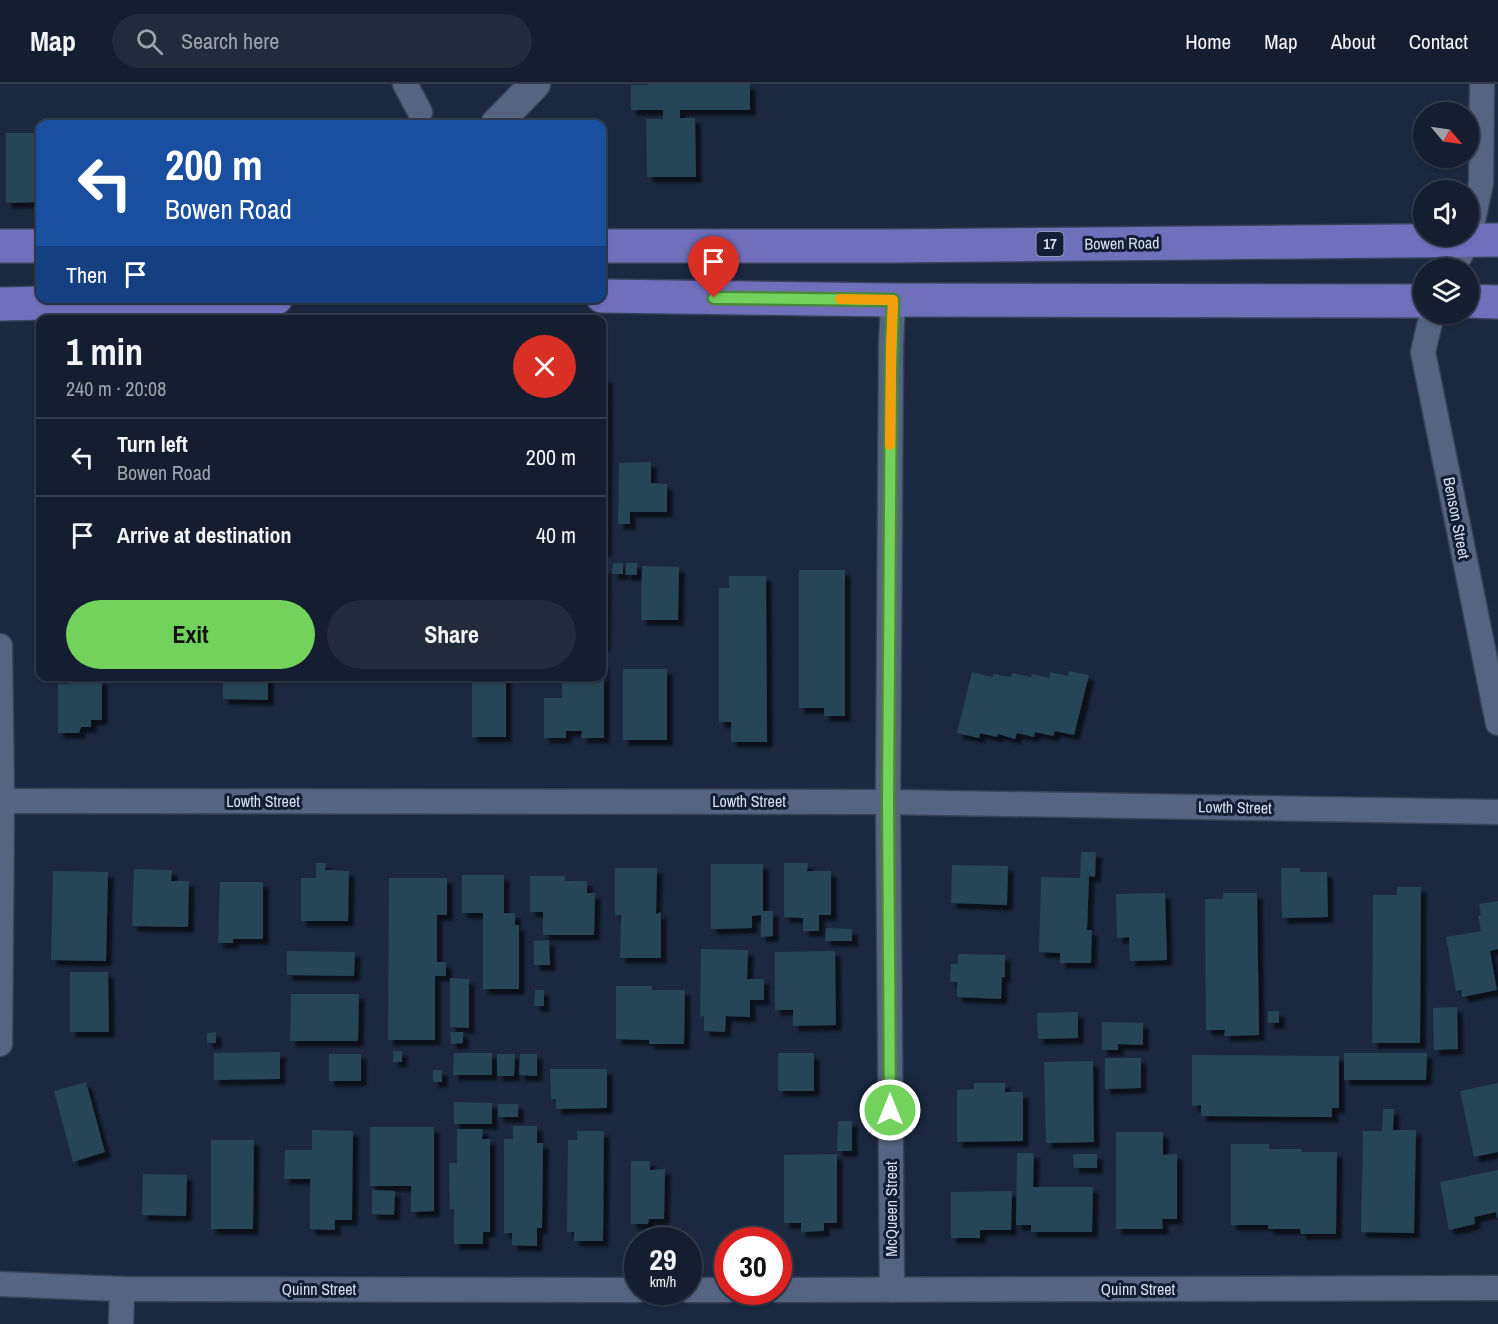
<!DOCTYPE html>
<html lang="en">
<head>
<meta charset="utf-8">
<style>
  body { margin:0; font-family:"Archivo Narrow",sans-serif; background:#212b3c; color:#f1f3f6; height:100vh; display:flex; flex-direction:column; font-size:22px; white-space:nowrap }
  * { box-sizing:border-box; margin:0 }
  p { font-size:20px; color:#9da2ab }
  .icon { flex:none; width:33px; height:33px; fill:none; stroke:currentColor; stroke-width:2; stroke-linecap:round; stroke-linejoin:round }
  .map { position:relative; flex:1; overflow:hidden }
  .drawer { position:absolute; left:36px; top:231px; width:570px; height:366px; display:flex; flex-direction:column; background:#141e30; border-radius:12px; box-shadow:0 2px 4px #0004,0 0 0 2px #333c4c }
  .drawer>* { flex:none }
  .guide { position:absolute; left:36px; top:36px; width:570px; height:183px; border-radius:12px; box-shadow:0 2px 4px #0004,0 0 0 2px #333c4c; background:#1a4fa0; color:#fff; overflow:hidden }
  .needle { width:39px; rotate:119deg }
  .controls { position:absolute; left:1413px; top:18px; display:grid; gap:12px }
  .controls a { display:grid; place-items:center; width:66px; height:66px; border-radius:50%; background:#141e30; box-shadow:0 2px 4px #0004,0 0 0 2px #333c4c; font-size:30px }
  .speed { position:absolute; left:624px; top:1143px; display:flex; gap:12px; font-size:30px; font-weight:700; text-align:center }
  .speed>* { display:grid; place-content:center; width:78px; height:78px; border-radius:50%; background:#141e30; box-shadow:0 2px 4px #0004,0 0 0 2px #333c4c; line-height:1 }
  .speed small { font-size:15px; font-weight:400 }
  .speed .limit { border:9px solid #d22; background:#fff; color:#111 }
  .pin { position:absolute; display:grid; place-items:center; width:51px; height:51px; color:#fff; margin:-62px -26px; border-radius:50% 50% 50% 0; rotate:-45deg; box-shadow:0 0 6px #0007 }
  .pin .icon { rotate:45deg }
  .me { position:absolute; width:66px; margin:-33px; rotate:0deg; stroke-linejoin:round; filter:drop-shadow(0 0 4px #0008) }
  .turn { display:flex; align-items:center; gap:21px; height:126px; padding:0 30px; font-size:27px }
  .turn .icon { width:78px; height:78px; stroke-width:2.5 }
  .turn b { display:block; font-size:42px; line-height:51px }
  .then { display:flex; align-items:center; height:57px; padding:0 30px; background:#0003; gap:12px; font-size:22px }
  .round { display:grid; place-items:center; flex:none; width:63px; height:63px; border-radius:32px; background:#212b3c }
  .overview { display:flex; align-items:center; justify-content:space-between; height:102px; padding:0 30px }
  h1 { font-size:36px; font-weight:700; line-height:45px }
  .primary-button { display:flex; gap:12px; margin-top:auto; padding:12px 30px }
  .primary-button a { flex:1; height:69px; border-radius:36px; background:#73d25c; color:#111; font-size:24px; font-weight:700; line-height:69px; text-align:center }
  .primary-button a+a { background:#212b3c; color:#f1f3f6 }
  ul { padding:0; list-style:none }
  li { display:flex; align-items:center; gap:18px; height:78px; padding:0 30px; border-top:2px solid #333c4c }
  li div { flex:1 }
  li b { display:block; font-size:22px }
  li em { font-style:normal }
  header { display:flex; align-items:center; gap:36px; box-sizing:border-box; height:84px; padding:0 30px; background:#141e30; border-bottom:2px solid #333c4c }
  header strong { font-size:28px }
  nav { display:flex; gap:33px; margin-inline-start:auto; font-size:21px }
  .search { width:420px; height:54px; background:#212b3c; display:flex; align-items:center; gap:15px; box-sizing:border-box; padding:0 21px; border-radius:33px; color:#9da2ab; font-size:22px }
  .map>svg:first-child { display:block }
  .building { fill:#264457; filter:url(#shadow) }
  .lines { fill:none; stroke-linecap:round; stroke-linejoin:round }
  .minor-casing { stroke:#374256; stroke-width:27 }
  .tertiary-casing { stroke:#374256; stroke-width:33 }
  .primary-casing { stroke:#374256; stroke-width:36 }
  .minor { stroke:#556581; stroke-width:24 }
  .tertiary { stroke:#556581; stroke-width:30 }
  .primary { stroke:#706fbb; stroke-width:33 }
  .route-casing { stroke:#4b883c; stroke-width:15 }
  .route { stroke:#73d25c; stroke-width:10 }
  .slow { stroke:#f59e0b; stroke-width:10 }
  .labels { text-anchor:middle; stroke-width:6; stroke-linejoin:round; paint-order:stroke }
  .shield { fill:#121e35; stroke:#9ba5b7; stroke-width:1.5 }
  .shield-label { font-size:15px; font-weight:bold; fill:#d6dfef }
  .street-label { font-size:16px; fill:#d6dfef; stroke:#121e35 }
</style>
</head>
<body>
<header>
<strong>Map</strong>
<div class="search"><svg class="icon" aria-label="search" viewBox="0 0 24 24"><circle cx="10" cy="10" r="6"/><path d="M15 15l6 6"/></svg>Search here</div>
<nav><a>Home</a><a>Map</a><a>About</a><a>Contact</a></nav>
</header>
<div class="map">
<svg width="1498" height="1240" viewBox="0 0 1498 1240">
  <defs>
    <filter id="shadow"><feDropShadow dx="5.5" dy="5.5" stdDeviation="1.5" flood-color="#0009"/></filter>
  </defs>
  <rect width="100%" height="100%" fill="#1b2840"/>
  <g class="building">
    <polygon points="648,0 750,0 750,26 680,26 680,34 695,34 696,93 647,93 646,35 663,35 663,26 631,26 631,1 648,1"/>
    <polygon points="6,49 40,49 40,118 6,119"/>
    <polygon points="602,293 607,293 606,468 602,468"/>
    <polygon points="651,378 651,399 667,400 667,428 630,428 630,440 618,440 619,379"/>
    <polygon points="613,479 623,479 623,490 612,490"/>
    <polygon points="626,479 637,479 637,491 625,491"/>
    <polygon points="642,482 679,483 678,536 641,536"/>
    <polygon points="602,484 606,484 605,562 602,562"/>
    <polygon points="799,486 845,486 845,632 824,632 824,624 799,624"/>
    <polygon points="729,492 766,492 767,658 731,658 731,638 719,638 719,504 729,504"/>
    <polygon points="602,579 604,579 604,654 581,654 582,647 566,647 566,654 544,654 544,614 562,614 562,597 571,597 571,592 602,592"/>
    <rect x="623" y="585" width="44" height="71"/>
    <polygon points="1069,587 1089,591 1074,651 1055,647 1053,652 1035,648 1034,653 1017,649 1015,655 998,650 997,653 980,649 979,654 957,649 972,588 992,593 994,590 1011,593 1012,589 1031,593 1032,590 1049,594 1050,588 1068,592"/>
    <polygon points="223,592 268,592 268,616 223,615"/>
    <rect x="472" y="592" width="34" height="61"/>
    <polygon points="68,595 102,595 102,636 91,636 91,643 81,643 79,649 58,649 58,600 68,600"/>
    <polygon points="1081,768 1096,768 1095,793 1089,792 1087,846 1092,846 1091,879 1060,879 1060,869 1039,868 1041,793 1080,794"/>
    <polygon points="316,779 326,779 325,786 349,787 348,837 301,837 301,794 316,794"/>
    <polygon points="784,779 808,779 807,787 831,787 831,831 819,831 819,847 803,847 803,834 784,833"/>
    <polygon points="711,780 763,780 763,827 773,827 773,852 761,853 761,831 752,832 752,844 711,845"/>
    <polygon points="952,781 1008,782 1007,821 951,819"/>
    <polygon points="615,784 657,784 656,830 661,828 661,874 620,874 621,831 615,831"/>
    <polygon points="1281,784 1300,784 1300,788 1327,788 1328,833 1282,834"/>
    <polygon points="134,785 172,786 171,797 189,797 188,843 132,842"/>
    <polygon points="53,787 108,788 106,877 51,876"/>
    <polygon points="462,791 504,791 504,829 515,829 515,841 519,841 519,905 483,905 483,829 462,829"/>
    <polygon points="530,792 565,792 565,797 587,797 587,809 595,809 594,851 543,851 543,828 530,828"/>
    <polygon points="389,794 447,794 447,831 437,831 437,878 446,878 446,892 435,892 435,956 388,956"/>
    <polygon points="220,798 263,798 263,855 233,855 233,859 218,859"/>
    <polygon points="1397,803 1421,803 1420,959 1372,959 1373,811 1397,811"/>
    <polygon points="1165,809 1167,876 1130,877 1129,853 1117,854 1116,810"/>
    <polygon points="1223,809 1257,809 1259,951 1224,952 1225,946 1206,946 1205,815 1223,815"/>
    <polygon points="1498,817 1498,865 1490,867 1497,906 1462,913 1461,906 1456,907 1446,853 1481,847 1478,832 1481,831 1479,820"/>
    <polygon points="826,844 852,845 852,857 825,857"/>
    <polygon points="549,856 550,881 534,881 534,857"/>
    <polygon points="701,865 748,866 747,895 764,895 764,916 750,916 750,933 726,932 725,948 704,947 704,932 700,933"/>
    <polygon points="287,867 355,868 354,892 287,891"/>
    <polygon points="835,867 836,941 793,942 793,926 775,926 775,868"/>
    <polygon points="958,870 1005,871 1005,893 1002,893 1001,915 957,913 957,898 950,898 951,880 958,880"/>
    <polygon points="70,888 108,888 109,948 70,948"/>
    <polygon points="450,894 469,895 469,944 450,943"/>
    <polygon points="616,902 652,902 652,906 685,906 684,960 649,960 649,956 616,955"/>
    <polygon points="535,906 544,906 544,922 534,922"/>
    <polygon points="291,910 359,910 358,957 290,957"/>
    <polygon points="1457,923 1458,965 1434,966 1433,924"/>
    <rect x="1268" y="927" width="11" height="12"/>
    <polygon points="1078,928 1078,954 1038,955 1037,929"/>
    <polygon points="1102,938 1143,939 1143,961 1118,960 1118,966 1102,966"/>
    <polygon points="216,948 216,959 207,959 207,949"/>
    <polygon points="450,948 463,948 463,959 451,960"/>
    <rect x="393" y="967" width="9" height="11"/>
    <polygon points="280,968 280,995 214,996 214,969"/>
    <polygon points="454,969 492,969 492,991 453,991"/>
    <rect x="778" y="969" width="36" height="38"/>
    <polygon points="1344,969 1427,969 1426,996 1344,996"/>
    <rect x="329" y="970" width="32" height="27"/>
    <polygon points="497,970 515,970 514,992 497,992"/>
    <polygon points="520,970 537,970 537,992 519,991"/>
    <polygon points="1192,971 1339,972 1339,1024 1332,1024 1332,1033 1201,1032 1201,1021 1192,1022"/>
    <polygon points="1105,974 1141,974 1141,1004 1105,1005"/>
    <polygon points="1093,977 1094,1058 1046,1059 1044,978"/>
    <polygon points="550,985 607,985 607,1024 556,1025 556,1015 551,1015"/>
    <rect x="433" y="986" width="9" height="12"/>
    <polygon points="86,998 105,1068 73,1078 54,1007"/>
    <polygon points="974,999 1005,999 1005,1008 1023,1008 1023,1057 957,1058 957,1006 974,1005"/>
    <polygon points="1498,999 1498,1068 1474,1073 1460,1007"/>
    <polygon points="454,1018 492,1019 492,1040 454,1040"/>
    <rect x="498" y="1020" width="20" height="13"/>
    <polygon points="1383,1025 1394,1025 1393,1046 1416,1046 1414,1149 1361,1148 1363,1047 1382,1047"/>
    <polygon points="838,1037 852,1037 852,1067 837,1067"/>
    <polygon points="513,1042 537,1042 537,1059 543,1059 542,1144 537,1144 537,1162 512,1161 512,1149 504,1149 504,1055 513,1055"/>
    <polygon points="370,1043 434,1043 434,1127 411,1128 411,1102 370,1102"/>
    <polygon points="457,1045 483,1045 482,1055 490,1055 490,1148 483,1148 483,1160 454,1160 454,1125 450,1125 449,1079 457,1079"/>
    <polygon points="312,1046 353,1047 352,1136 335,1136 335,1146 310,1145 310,1095 284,1095 285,1066 312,1066"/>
    <polygon points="577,1047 604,1047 603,1157 574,1157 574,1148 567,1148 568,1056 577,1056"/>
    <polygon points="1116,1048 1163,1048 1163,1071 1177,1070 1177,1135 1162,1135 1163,1145 1116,1145"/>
    <polygon points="211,1056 254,1056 253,1145 211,1145"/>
    <polygon points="1231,1060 1269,1060 1269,1065 1302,1065 1302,1068 1337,1068 1336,1150 1301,1150 1300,1145 1268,1145 1268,1141 1231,1141"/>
    <polygon points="1017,1069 1034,1069 1033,1103 1093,1103 1092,1148 1031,1148 1031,1141 1016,1141"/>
    <polygon points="837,1070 837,1139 824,1139 824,1147 801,1148 801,1139 784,1139 784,1071"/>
    <polygon points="1073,1070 1097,1070 1097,1084 1074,1084"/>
    <polygon points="631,1077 650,1077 650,1086 665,1085 664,1135 649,1135 648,1140 631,1140"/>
    <polygon points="1498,1086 1498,1134 1497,1134 1496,1128 1474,1133 1475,1140 1449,1146 1440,1098"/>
    <polygon points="143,1090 187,1091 186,1132 142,1131"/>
    <polygon points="372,1106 395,1107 394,1131 372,1130"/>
    <polygon points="1012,1107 1011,1146 980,1146 980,1154 951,1154 951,1108"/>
  </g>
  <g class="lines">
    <g class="minor-casing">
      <g id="minor">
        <polyline points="405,0 420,28"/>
        <polyline points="1453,184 1469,156 1481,99 1482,0"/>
        <polyline points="1432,230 1423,268 1498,639"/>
        <polyline points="0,562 2,717 0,960"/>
        <polyline points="0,717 888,718 1498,728"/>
        <polyline points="0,1200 122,1205 638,1206"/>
        <polyline points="688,1206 728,1206"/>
        <polyline points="778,1206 1498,1204"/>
        <polyline points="892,1206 888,718 891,262 893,216"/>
        <polyline points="121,1240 122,1205"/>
      </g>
    </g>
    <g class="tertiary-casing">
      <polyline id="tertiary" points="496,40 535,0"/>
    </g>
    <g class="primary-casing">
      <g id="primary">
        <polyline points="0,162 40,162"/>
        <polyline points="602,162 892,162 1498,156"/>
        <polyline points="602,212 893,216 1424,217"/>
        <polyline points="1468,217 1498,218"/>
        <polyline points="0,220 276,214"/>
      </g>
    </g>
    <use href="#minor" class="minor"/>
    <use href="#tertiary" class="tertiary"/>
    <use href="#primary" class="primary"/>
  </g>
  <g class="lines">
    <g class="route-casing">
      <polyline id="route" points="714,214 893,216 891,286 888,718 890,1026"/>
    </g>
    <use href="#route" class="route"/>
    <polyline class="slow" points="840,215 893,216 891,262 890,361"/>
  </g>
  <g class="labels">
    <rect class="shield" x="1036.5" y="148" width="27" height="24" rx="4.5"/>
    <g class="shield-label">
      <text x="1050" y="165">17</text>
    </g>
    <g class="street-label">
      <text transform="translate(1122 159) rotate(-1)" y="6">Bowen Road</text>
      <text transform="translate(1457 434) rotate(79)" y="6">Benson Street</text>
      <text x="263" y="723">Lowth Street</text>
      <text x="749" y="723">Lowth Street</text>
      <text transform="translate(1235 723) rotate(1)" y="6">Lowth Street</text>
      <text transform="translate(891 1125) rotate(-90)" y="6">McQueen Street</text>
      <text x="319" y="1211">Quinn Street</text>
      <text x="1138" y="1211">Quinn Street</text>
    </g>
  </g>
</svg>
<div class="controls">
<a><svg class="needle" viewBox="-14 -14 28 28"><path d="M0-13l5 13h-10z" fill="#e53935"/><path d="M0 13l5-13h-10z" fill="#9da2ab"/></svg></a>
<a><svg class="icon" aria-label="sound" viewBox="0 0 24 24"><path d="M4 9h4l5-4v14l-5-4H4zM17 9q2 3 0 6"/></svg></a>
<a><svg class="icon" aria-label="layers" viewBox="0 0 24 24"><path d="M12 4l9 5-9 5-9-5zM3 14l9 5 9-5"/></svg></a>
</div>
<div class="speed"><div>29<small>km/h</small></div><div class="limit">30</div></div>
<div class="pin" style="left:714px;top:214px;background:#d93025"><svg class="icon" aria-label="arrive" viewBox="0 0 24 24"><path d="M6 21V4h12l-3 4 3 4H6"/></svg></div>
<svg class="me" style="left:890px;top:1026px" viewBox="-20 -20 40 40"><circle r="17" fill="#73d25c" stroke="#fff" stroke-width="3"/><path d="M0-11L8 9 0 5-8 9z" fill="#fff"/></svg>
<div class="guide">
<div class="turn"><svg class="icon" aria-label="left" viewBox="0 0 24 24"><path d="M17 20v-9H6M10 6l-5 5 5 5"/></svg><div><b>200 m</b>Bowen Road</div></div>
<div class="then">Then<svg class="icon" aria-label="arrive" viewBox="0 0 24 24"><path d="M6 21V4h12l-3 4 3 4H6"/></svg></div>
</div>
<section class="drawer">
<div class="overview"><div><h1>1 min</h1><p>240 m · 20:08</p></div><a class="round" style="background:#d93025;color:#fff"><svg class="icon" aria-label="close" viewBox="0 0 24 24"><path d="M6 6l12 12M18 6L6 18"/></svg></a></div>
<ul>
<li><svg class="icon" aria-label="left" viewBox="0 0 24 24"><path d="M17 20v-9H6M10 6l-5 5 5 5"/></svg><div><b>Turn left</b><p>Bowen Road</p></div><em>200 m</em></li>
<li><svg class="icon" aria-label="arrive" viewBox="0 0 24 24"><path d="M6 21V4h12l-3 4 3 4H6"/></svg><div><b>Arrive at destination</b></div><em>40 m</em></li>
</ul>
<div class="primary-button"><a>Exit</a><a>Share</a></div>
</section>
</div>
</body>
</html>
